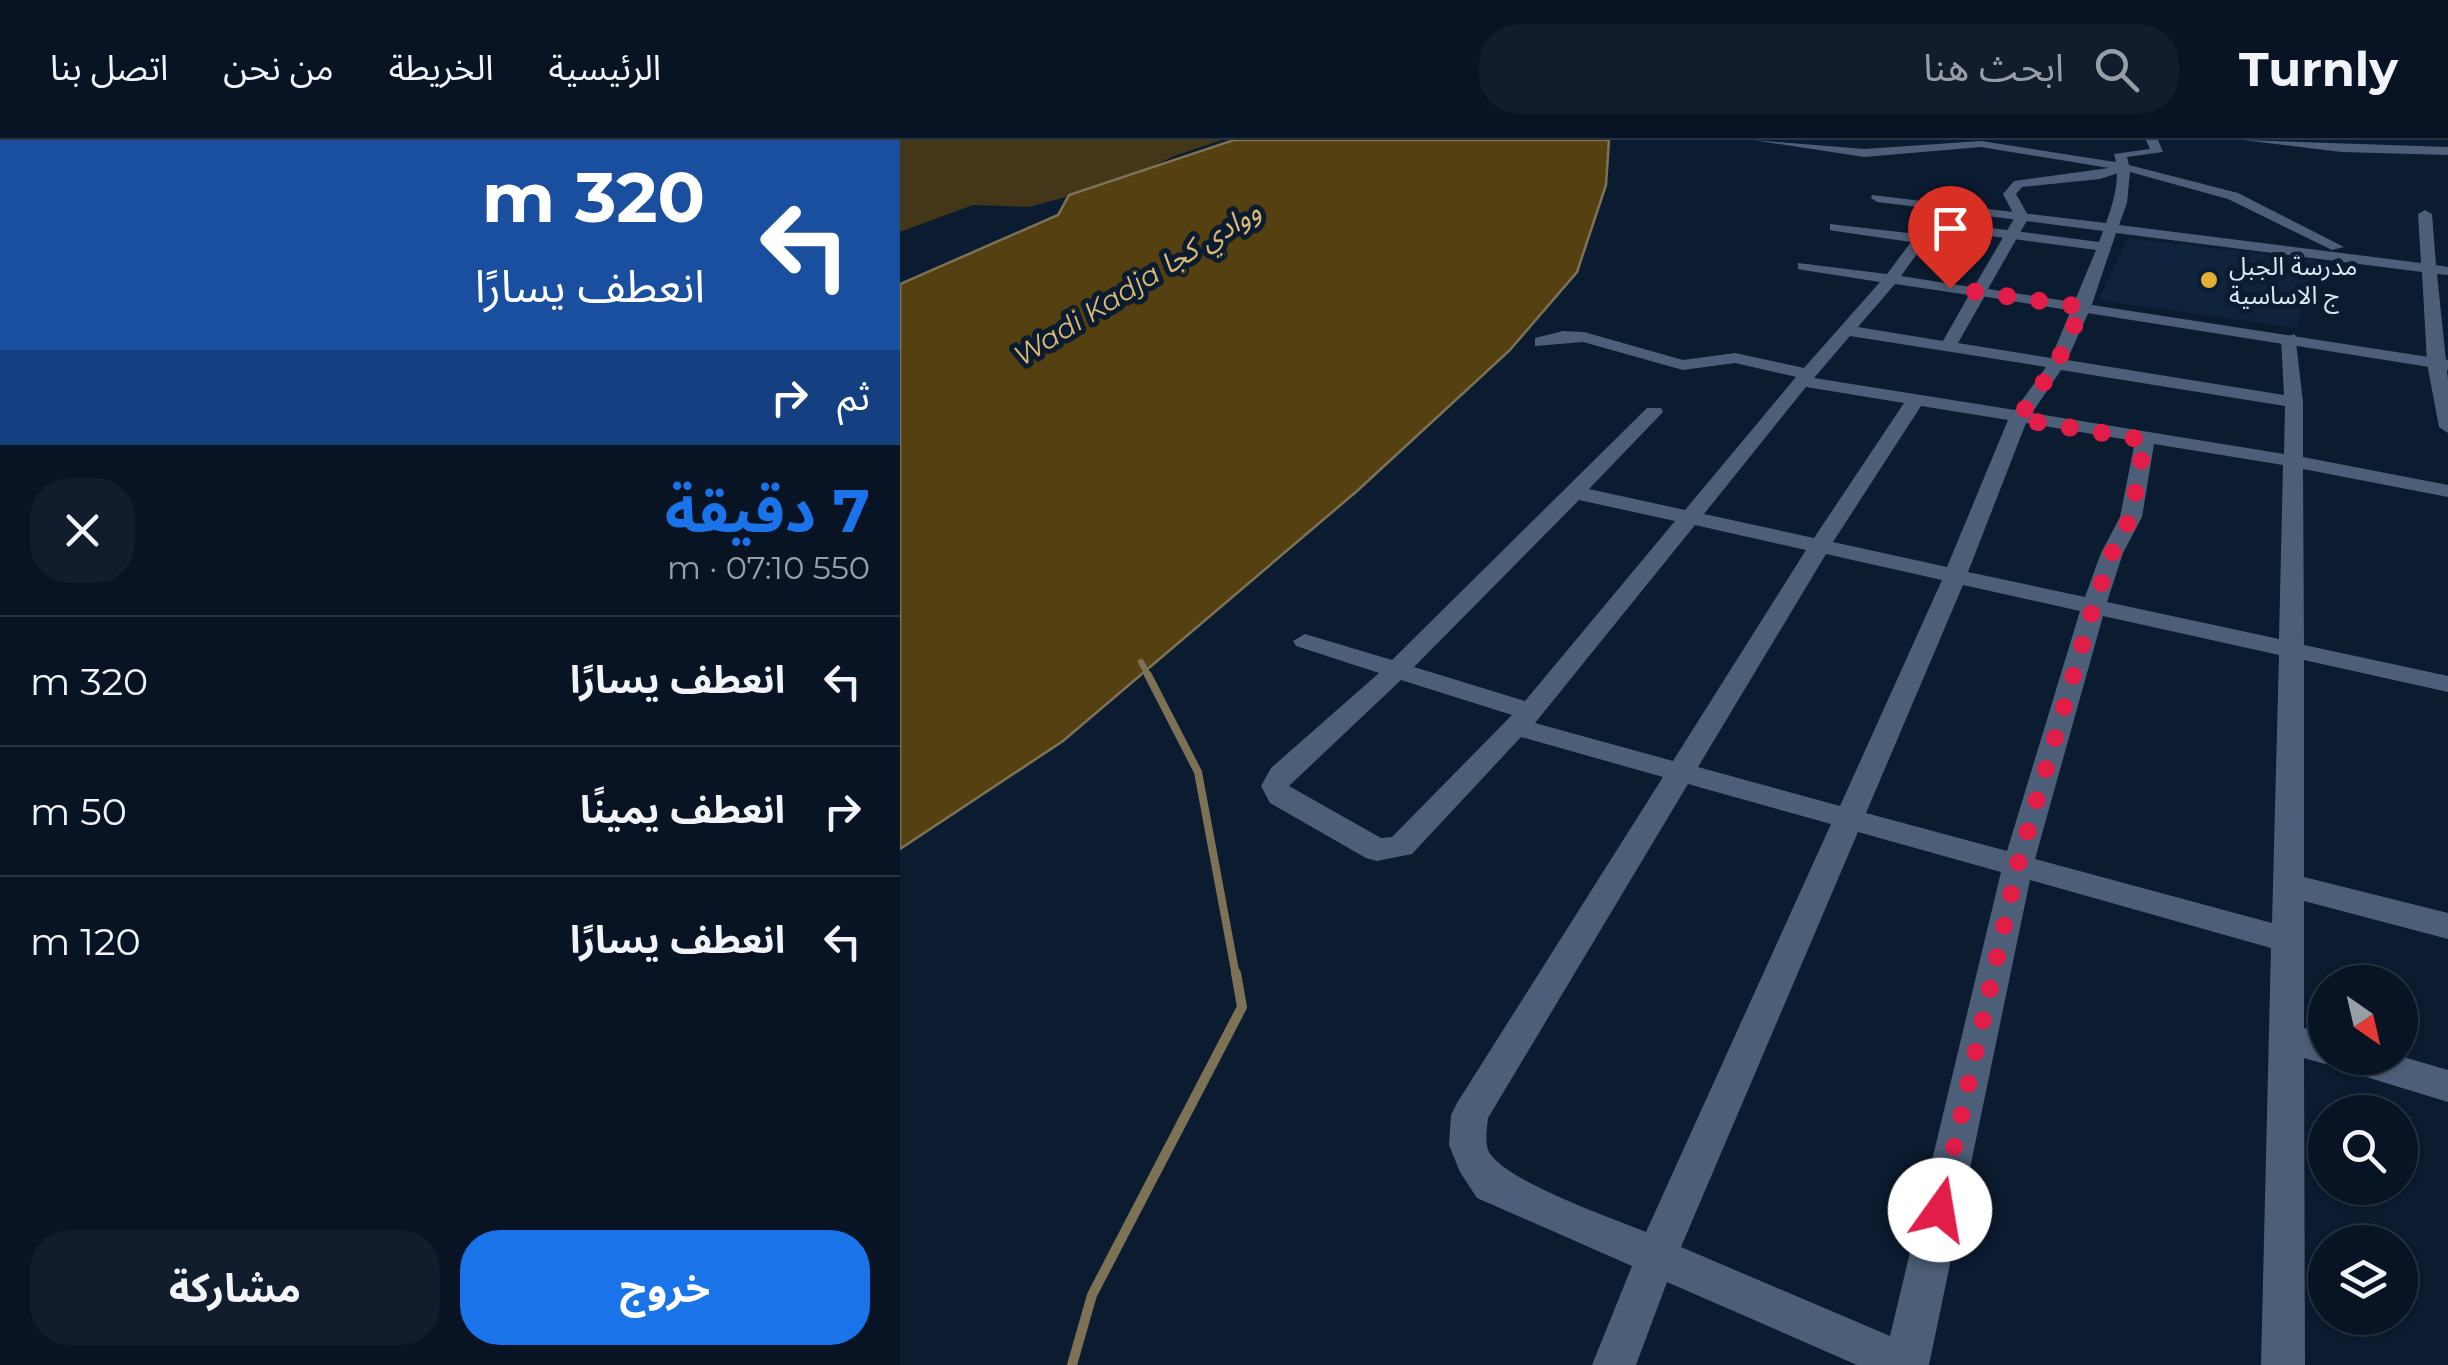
<!DOCTYPE html>
<html lang="ar">
<head>
<meta charset="utf-8">
<style>
  body { margin:0; font-family:Montserrat,"Noto Sans Arabic",sans-serif; background:#111d2c; color:#f1f3f6; direction:rtl; height:100vh; display:flex; flex-direction:column; font-size:38px; white-space:nowrap }
  * { box-sizing:border-box; margin:0 }
  p { font-size:32px; color:#989ea6 }
  .icon { flex:none; width:55px; height:55px; fill:none; stroke:currentColor; stroke-width:2; stroke-linecap:round; stroke-linejoin:round }
  .map { position:relative; flex:1; overflow:hidden; direction:ltr }
  .side { display:flex; flex-direction:column; background:#081424; width:900px }
  .side>* { flex:none }
  .top-card { background:#1a4fa0; color:#fff; overflow:hidden }
  .needle { width:65px; rotate:146deg }
  .fabs { position:absolute; left:1408px; top:825px; display:grid; gap:20px }
  .fabs a { display:grid; place-items:center; width:110px; height:110px; border-radius:50%; background:#081424; box-shadow:0 2px 8px #0004,0 0 0 2px #293341; font-size:50px }
  .pin { position:absolute; display:grid; place-items:center; width:85px; height:85px; color:#fff; margin:-102px -42px; border-radius:50% 50% 50% 0; rotate:-45deg; box-shadow:0 0 10px #0007 }
  .pin .icon { rotate:45deg }
  .me { position:absolute; width:110px; margin:-55px; rotate:13deg; stroke-linejoin:round; filter:drop-shadow(0 0 8px #0008) }
  .turn { display:flex; align-items:center; gap:35px; height:210px; padding:0 30px; font-size:45px }
  .turn .icon { width:130px; height:130px; stroke-width:2.5 }
  .turn b { display:block; font-size:70px; line-height:85px }
  .then { display:flex; align-items:center; height:95px; padding:0 30px; background:#0003; gap:20px; font-size:38px }
  .round { display:grid; place-items:center; flex:none; width:105px; height:105px; border-radius:40px; background:#111d2c }
  .overview { display:flex; align-items:center; justify-content:space-between; height:170px; padding:0 30px }
  h1 { font-size:60px; font-weight:700; line-height:75px; color:#1a73e8 }
  .cta { display:flex; gap:20px; margin-top:auto; padding:20px 30px }
  .cta a { flex:1; height:115px; border-radius:40px; background:#1a73e8; color:#fff; font-size:40px; font-weight:700; line-height:115px; text-align:center }
  .cta a+a { background:#111d2c; color:#f1f3f6 }
  ul { padding:0; list-style:none }
  li { display:flex; align-items:center; gap:30px; height:130px; padding:0 30px; border-top:2px solid #293341 }
  li div { flex:1 }
  li b { display:block; font-size:38px }
  li em { font-style:normal }
  header { display:flex; align-items:center; gap:60px; box-sizing:border-box; height:140px; padding:0 50px; background:#081424; border-bottom:2px solid #293341 }
  header strong { font-size:48px }
  nav { display:flex; gap:55px; margin-inline-start:auto; font-size:35px }
  .search { width:700px; height:90px; background:#111d2c; display:flex; align-items:center; gap:25px; box-sizing:border-box; padding:0 35px; border-radius:40px; color:#989ea6; font-size:38px }
  main { display:flex; flex:1; min-height:0 }
  .map>svg:first-child { display:block }
  .built { fill:#0f233d }
  .green { fill:#443618 }
  .water { fill:#554011; stroke:#7d7255; stroke-width:2.5 }
  .lines { fill:none; stroke-linecap:round; stroke-linejoin:round }
  .stream-far2 { stroke:#7d7255; stroke-width:6 }
  .stream-far1 { stroke:#7d7255; stroke-width:8 }
  .stream { stroke:#7d7255; stroke-width:10 }
  .minor { fill:#4d5f78; fill-rule:evenodd }
  .secondary { fill:#4d5f78; fill-rule:evenodd }
  .route { stroke:#e11d48; stroke-width:18; stroke-dasharray:0 32.4 }
  .poi-dot { fill:#e3ae34; stroke:#0b1b30; stroke-width:4 }
  .labels { text-anchor:middle; stroke-width:10; stroke-linejoin:round; paint-order:stroke }
  .far-poi-label { font-size:25px; fill:#dbe6f5; stroke:#0b1b30; text-anchor:start }
  .far-water-label { font-size:28px; font-style:italic; fill:#ddba73; stroke:#0b1b30 }
</style>
</head>
<body>
<header>
<strong>Turnly</strong>
<div class="search"><svg class="icon" aria-label="search" viewBox="0 0 24 24"><circle cx="10" cy="10" r="6"/><path d="M15 15l6 6"/></svg>ابحث هنا</div>
<nav><a>الرئيسية</a><a>الخريطة</a><a>من نحن</a><a>اتصل بنا</a></nav>
</header>
<main>
<div class="map">
<svg width="1548" height="1225" viewBox="0 0 1548 1225">
  <rect width="100%" height="100%" fill="#0b1b30"/>
  <polygon class="built" points="1228,98 1416,120 1396,188 1198,160"/>
  <polygon class="green" points="0,0 322,0 274,16 221,42 129,67 73,65 0,92"/>
  <polygon class="water" points="334,0 709,0 706,45 677,132 609,211 457,351 163,601 0,709 0,144 158,75 169,55"/>
  <g class="lines">
    <polyline class="stream-far2" points="241,522 249,537"/>
    <polyline class="stream-far1" points="248,535 298,632 336,836"/>
    <polyline class="stream" points="172,1225 192,1155 342,867 336,833"/>
    <g class="minor">
      <path d="M1246 0H1258L1263 12 1227 17 1229 25 1338 53 1444 107 1432 110 1328 59 1230 32 1227 63 1219 85 1521 123 1518 74 1525 70 1532 74 1536 125 1548 127V135L1537 134 1548 240V293L1539 287 1527 223 1522 132 1216 93 1191 167 1167 220 1384 255 1381 198 1395 194 1403 262V317L1548 345V357L1403 329 1404 505 1548 536V552L1404 520V737L1548 773V799L1404 761V888L1425 894V918L1500 916 1548 930V962L1440 929 1436 920 1425 924 1404 918 1405 1225H1361L1371 808 1130 740 1029 1225H957L767 1142 736 1225H692L732 1126 577 1058 560 1032 549 1005 551 975 557 963 763 637 621 597 512 714 477 721 466 718 370 663 361 646 371 628 479 533 396 506 393 501 405 494 492 520 747 268H761L763 272 689 349 785 370 896 237 835 223 783 230 683 202 635 206V198L663 191 684 192 783 220 835 213 904 228 980 142 903 130 898 129V123L987 134 1011 102 935 91 930 90V84L1017 94 1035 69 977 62 971 58 972 55 1206 83C1214 61 1221 37 1214 14L1250 9ZM1048 71 1203 91 1199 102 1052 83 1045 87 1052 91 1196 110 1151 218 1058 203 1087 152 1084 149 1001 136ZM995 144 1069 155 1043 201 958 187ZM950 196 1146 227 1115 270 914 238ZM1161 230 1385 266 1384 314 1132 273ZM906 247 1004 263 914 398 804 374ZM1021 266 1108 280 1047 427 933 402ZM1126 283 1235 301 1220 377 1201 413 1185 457 1068 432ZM1254 304 1383 325 1379 499 1207 462 1223 413 1242 377ZM679 360 775 381 625 561 514 527ZM795 385 906 410 773 621 635 583ZM926 414 1042 440 940 666 798 627ZM1063 445 1180 471 1107 711 966 673ZM1203 476 1379 515 1372 783 1135 719ZM501 540 612 575 492 697 481 698 389 646ZM788 644 931 684 746 1092C712 1078 601 1040 588 1010 585 1000 587 988 588 978ZM958 692 1101 732 990 1196 781 1107Z"/>
      <polygon points="1343,0 1548,7 1548,15 1442,12"/>
    </g>
    <polygon class="secondary" points="853,0 964,9 1081,1 1228,24 1228,30 1200,39 1122,47 1116,54 1129,77 1088,149 1548,220 1548,230 1074,155 1071,152 1115,77 1103,54 1114,41 1209,28 1081,7 964,17"/>
  </g>
  <g class="lines">
    <polyline class="route" points="1040,1070 1118,724 1194,465 1212,413 1231,377 1245,300 1118,279 1156,225 1183,167 1050,148"/>
  </g>
  <circle class="poi-dot" cx="1309" cy="140" r="10"/>
  <g class="labels">
    <g class="far-poi-label">
      <text x="1329" y="135">مدرسة الجبل<tspan x="1329" dy="29">ج الاساسية</tspan></text>
    </g>
    <g class="far-water-label">
      <text transform="translate(237 143) rotate(-32)" y="10">Wadi Kadja ووادي كجا</text>
    </g>
  </g>
</svg>
<div class="fabs">
<a><svg class="needle" viewBox="-14 -14 28 28"><path d="M0-13l5 13h-10z" fill="#e53935"/><path d="M0 13l5-13h-10z" fill="#989ea6"/></svg></a>
<a><svg class="icon" aria-label="search" viewBox="0 0 24 24"><circle cx="10" cy="10" r="6"/><path d="M15 15l6 6"/></svg></a>
<a><svg class="icon" aria-label="layers" viewBox="0 0 24 24"><path d="M12 4l9 5-9 5-9-5zM3 14l9 5 9-5"/></svg></a>
</div>
<div class="pin" style="left:1050px;top:148px;background:#d93025"><svg class="icon" aria-label="arrive" viewBox="0 0 24 24"><path d="M6 21V4h12l-3 4 3 4H6"/></svg></div>
<svg class="me" style="left:1040px;top:1070px" viewBox="-20 -20 40 40"><circle r="19" fill="#fff"/><path d="M0-13L10 11 0 6-10 11z" fill="#e11d48"/></svg>
</div>
<section class="side">
<div class="top-card">
<div class="turn"><svg class="icon" aria-label="left" viewBox="0 0 24 24"><path d="M17 20v-9H6M10 6l-5 5 5 5"/></svg><div><b>320 m</b>انعطف يسارًا</div></div>
<div class="then">ثم<svg class="icon" aria-label="right" viewBox="0 0 24 24"><path d="M7 20v-9h11M14 6l5 5-5 5"/></svg></div>
</div>
<div class="overview"><div><h1>7 دقيقة</h1><p>550 m · 07:10</p></div><a class="round"><svg class="icon" aria-label="close" viewBox="0 0 24 24"><path d="M6 6l12 12M18 6L6 18"/></svg></a></div>
<ul>
<li><svg class="icon" aria-label="left" viewBox="0 0 24 24"><path d="M17 20v-9H6M10 6l-5 5 5 5"/></svg><div><b>انعطف يسارًا</b></div><em>320 m</em></li>
<li><svg class="icon" aria-label="right" viewBox="0 0 24 24"><path d="M7 20v-9h11M14 6l5 5-5 5"/></svg><div><b>انعطف يمينًا</b></div><em>50 m</em></li>
<li><svg class="icon" aria-label="left" viewBox="0 0 24 24"><path d="M17 20v-9H6M10 6l-5 5 5 5"/></svg><div><b>انعطف يسارًا</b></div><em>120 m</em></li>
</ul>
<div class="cta"><a>خروج</a><a>مشاركة</a></div>
</section>
</main>
</body>
</html>
